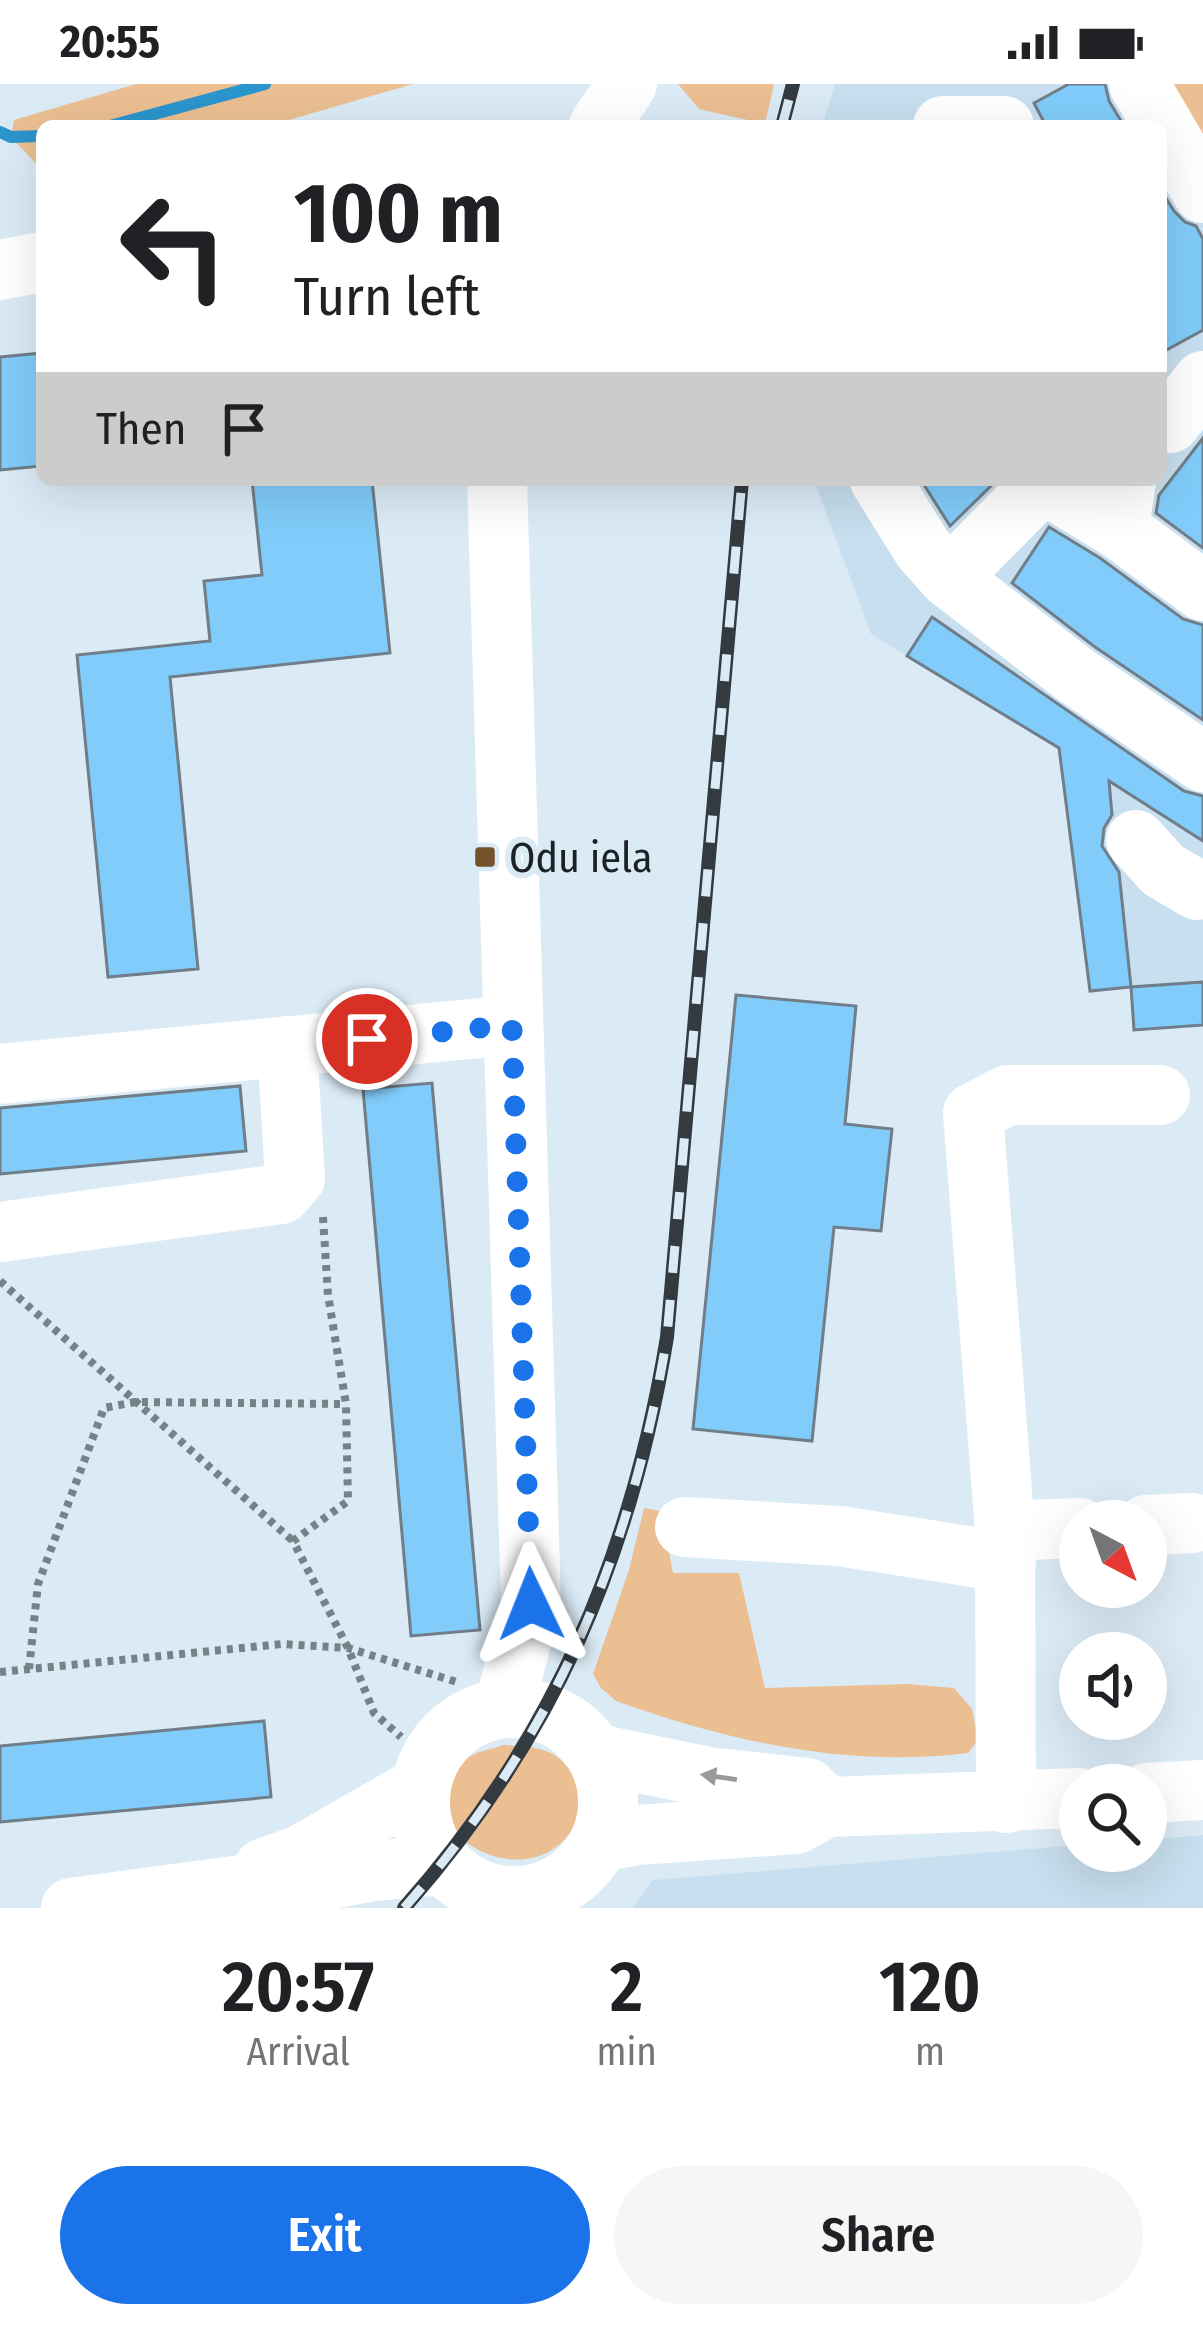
<!DOCTYPE html>
<html lang="en">
<head>
<meta charset="utf-8">
<style>
  body { margin:0; font-family:"Fira Sans Condensed",sans-serif; background:#f6f6f6; color:#202124; height:100vh; display:flex; flex-direction:column; font-size:45px; white-space:nowrap }
  * { box-sizing:border-box; margin:0 }
  p { font-size:39px; color:#757577 }
  .icon { flex:none; width:66px; height:66px; fill:none; stroke:currentColor; stroke-width:2; stroke-linecap:round; stroke-linejoin:round }
  .map { position:relative; height:1824px; overflow:hidden }
  .drawer { display:flex; flex-direction:column; background:#fff; flex:1 }
  .drawer>* { flex:none }
  .guide { position:absolute; left:36px; top:36px; width:1131px; height:366px; border-radius:18px; box-shadow:0 12px 48px #0002; background:#fff; color:#202124; overflow:hidden }
  .needle { width:78px; rotate:139deg }
  .buttons { position:absolute; left:1059px; top:1416px; display:grid; gap:24px }
  .buttons a { display:grid; place-items:center; width:108px; height:108px; border-radius:50%; background:#fff; box-shadow:0 12px 48px #0002; font-size:60px }
  .pin { position:absolute; display:grid; place-items:center; width:102px; height:102px; color:#fff; margin:-51px; border:6px solid #fff; border-radius:50%; box-shadow:0 3px 12px #0007 }
  .me { position:absolute; width:132px; margin:-66px; rotate:358deg; stroke-linejoin:round; filter:drop-shadow(0 0 9px #0008) }
  .turn { display:flex; align-items:center; gap:42px; height:252px; padding:0 60px; font-size:54px }
  .turn .icon { width:156px; height:156px; stroke-width:2.5 }
  .turn b { display:block; font-size:84px; line-height:102px }
  .then { display:flex; align-items:center; height:114px; padding:0 60px; background:#0003; gap:24px; font-size:45px }
  .eta { display:flex; justify-content:space-evenly; align-items:center; height:204px; text-align:center }
  .eta b { font-size:72px; font-weight:600; line-height:84px }
  .button { display:flex; gap:24px; margin-top:auto; padding:24px 60px }
  .button a { flex:1; height:138px; border-radius:72px; background:#1a73e8; color:#fff; font-size:48px; font-weight:600; line-height:138px; text-align:center }
  .button a+a { background:#f6f6f6; color:#202124 }
  .status { display:flex; justify-content:space-between; align-items:center; height:84px; padding:0 60px; background:#fff; direction:ltr }
  .status svg { height:33px; fill:currentColor }
  .map>svg:first-child { display:block }
  .built { fill:#c8dfef }
  .green { fill:#ebbf92 }
  .lines { fill:none; stroke-linecap:round; stroke-linejoin:round }
  .stream { stroke:#2b95cd; stroke-width:12 }
  .building { fill:#81ccfa; stroke:#6f7e88; stroke-width:3 }
  .path { stroke:#768188; stroke-width:8; stroke-dasharray:6 6; stroke-linecap:butt }
  .minor { stroke:#fff; stroke-width:60 }
  .rail-casing { stroke:#343b40; stroke-width:14 }
  .rail { stroke:#dbebf6; stroke-width:9; stroke-dasharray:27; stroke-linecap:butt }
  .oneway { fill:#989b9d }
  .route { stroke:#1a73e8; stroke-width:21; stroke-dasharray:0 37.8 }
  .poi-dot { fill:#76522b; stroke:#dbebf6; stroke-width:4.5 }
  .labels { text-anchor:middle; stroke-width:12; stroke-linejoin:round; paint-order:stroke }
  .poi-label { font-size:42px; fill:#1b2125; stroke:#dbebf6; text-anchor:start }
</style>
</head>
<body>
<div class="status"><b>20:55</b><svg viewBox="0 0 49 12"><path d="M0 12V9h3v3zM5 12V6h3v6zM10 12V3h3v9zM15 12V0h3v12zM26 1h20v11H26zM47 4h2v5h-2z"/></svg></div>
<div class="map">
<svg width="1203" height="1824" viewBox="0 0 1203 1824">
  <rect width="100%" height="100%" fill="#dbebf6"/>
  <g class="built">
    <polygon points="835,0 1161,0 1203,76 1203,941 1134,946 1131,903 1090,907 1059,664 871,550 814,396 1161,396 1161,42 822,42"/>
    <polygon points="1203,1751 1203,1824 633,1824 653,1796 1080,1761 1080,1767 1146,1767 1146,1756"/>
  </g>
  <g class="green">
    <polygon points="136,0 413,0 268,42 42,42 42,86 11,53 14,36"/>
    <polygon points="678,0 774,0 765,40 699,25"/>
    <polygon points="1161,0 1203,0 1203,76"/>
    <path d="M644 1424 661 1427 673 1489H739L765 1604 908 1600 954 1604 972 1625 978 1656 968 1669C847 1684 731 1658 616 1617L601 1604 593 1590 629 1486Z"/>
    <path d="M503 1661C515 1662 528 1662 540 1665 575 1674 590 1716 572 1746 520 1824 382 1729 469 1673 478 1667 493 1665 503 1661Z"/>
  </g>
  <g class="lines">
    <g class="stream">
      <polyline points="110,42 265,0"/>
      <polyline points="0,48 11,53 42,52"/>
    </g>
  </g>
  <g class="building">
    <polygon points="1069,0 1105,0 1109,17 1124,42 1046,42 1034,19"/>
    <polygon points="1161,106 1174,127 1185,138 1196,142 1203,155 1203,246 1161,269"/>
    <polygon points="42,269 42,382 0,386 0,273"/>
    <polygon points="1203,354 1203,464 1156,429 1159,411"/>
    <polygon points="252,396 372,396 390,569 170,593 198,885 108,893 77,571 210,557 204,497 262,491"/>
    <polygon points="921,396 997,396 950,442"/>
    <polygon points="1049,443 1100,474 1183,535 1203,541 1203,636 1095,563 1012,499"/>
    <polygon points="932,533 1184,707 1203,712 1203,757 1109,697 1112,731 1104,744 1102,762 1119,788 1131,903 1090,907 1059,664 907,572"/>
    <polygon points="1203,898 1203,941 1134,946 1131,903"/>
    <polygon points="736,911 856,922 845,1040 892,1045 881,1147 834,1143 812,1357 693,1345"/>
    <polygon points="432,999 480,1546 411,1552 363,1005"/>
    <polygon points="240,1002 246,1067 0,1090 0,1024"/>
    <polygon points="264,1637 271,1713 0,1738 0,1662"/>
  </g>
  <g class="lines">
    <g class="path">
      <polyline points="323,1133 328,1211 346,1320 348,1417 293,1457 348,1564 374,1629 401,1653"/>
      <polyline points="0,1197 293,1457"/>
      <polyline points="29,1585 38,1500 104,1324 135,1318 346,1320"/>
      <polyline points="0,1588 282,1560 348,1564 460,1599"/>
    </g>
    <g class="minor">
      <polyline points="1139,0 1203,109"/>
      <polyline points="599,42 627,0"/>
      <polyline points="943,42 1004,42"/>
      <polyline points="0,186 42,178"/>
      <polyline points="1170,339 1203,297"/>
      <polyline points="497,396 531,1519 504,1624"/>
      <polyline points="880,396 923,465 949,494"/>
      <polyline points="1126,396 1119,445 1203,507"/>
      <polyline points="1119,445 1043,399 949,494 1075,591 1203,678"/>
      <polyline points="1136,756 1163,786 1197,806 1203,805"/>
      <polyline points="0,990 512,941"/>
      <polyline points="0,1148 281,1110 295,1094 287,962"/>
      <polyline points="1146,1441 1192,1439"/>
      <polyline points="685,1443 839,1452 1006,1478"/>
      <polyline points="1005,1447 1080,1444"/>
      <circle cx="514" cy="1718" r="94"/>
      <polyline points="596,1670 708,1693 807,1704 827,1723"/>
      <polyline points="1146,1709 1203,1706"/>
      <polyline points="1006,1719 1005,1447 973,1029 1008,1011 1160,1011"/>
      <polyline points="600,1758 637,1751 796,1740 827,1723 1080,1714"/>
      <polyline points="256,1799 264,1784 301,1771 421,1702"/>
      <polyline points="273,1806 373,1787 442,1781"/>
      <polyline points="71,1824 256,1799"/>
    </g>
    <g class="rail-casing">
      <g id="rail">
        <polyline points="782,42 793,0"/>
        <path d="M404 1824C553 1656 631 1473 667 1253L742 396"/>
      </g>
    </g>
    <use href="#rail" class="rail"/>
  </g>
  <defs><path id="oneway-solid" d="M-6-.8H1V-3.2L6.5 0L1 3.2V.8H-6Z" transform="scale(3)"/></defs>
  <use class="oneway" href="#oneway-solid" transform="translate(719 1693) rotate(-172)"/>
  <g class="lines">
    <polyline class="route" points="367,955 512,941 531,1520"/>
  </g>
  <rect class="poi-dot" x="473" y="761" width="24" height="24" rx="6"/>
  <g class="labels">
    <g class="poi-label">
      <text x="509" y="788">Odu iela</text>
    </g>
  </g>
</svg>
<div class="buttons">
<a><svg class="needle" viewBox="-14 -14 28 28"><path d="M0-13l5 13h-10z" fill="#e53935"/><path d="M0 13l5-13h-10z" fill="#757577"/></svg></a>
<a><svg class="icon" aria-label="sound" viewBox="0 0 24 24"><path d="M4 9h4l5-4v14l-5-4H4zM17 9q2 3 0 6"/></svg></a>
<a><svg class="icon" aria-label="search" viewBox="0 0 24 24"><circle cx="10" cy="10" r="6"/><path d="M15 15l6 6"/></svg></a>
</div>
<div class="pin" style="left:367px;top:955px;background:#d93025"><svg class="icon" aria-label="arrive" viewBox="0 0 24 24"><path d="M6 21V4h12l-3 4 3 4H6"/></svg></div>
<svg class="me" style="left:531px;top:1520px" viewBox="-20 -20 40 40"><path d="M0-17L14 15 0 8-14 15z" fill="#1a73e8" stroke="#fff" stroke-width="4"/></svg>
<div class="guide">
<div class="turn"><svg class="icon" aria-label="left" viewBox="0 0 24 24"><path d="M17 20v-9H6M10 6l-5 5 5 5"/></svg><div><b>100 m</b>Turn left</div></div>
<div class="then">Then<svg class="icon" aria-label="arrive" viewBox="0 0 24 24"><path d="M6 21V4h12l-3 4 3 4H6"/></svg></div>
</div>
</div>
<section class="drawer">
<div class="eta">
<div><b>20:57</b><p>Arrival</p></div>
<div><b>2</b><p>min</p></div>
<div><b>120</b><p>m</p></div>
</div>
<div class="button"><a>Exit</a><a>Share</a></div>
</section>
</body>
</html>
